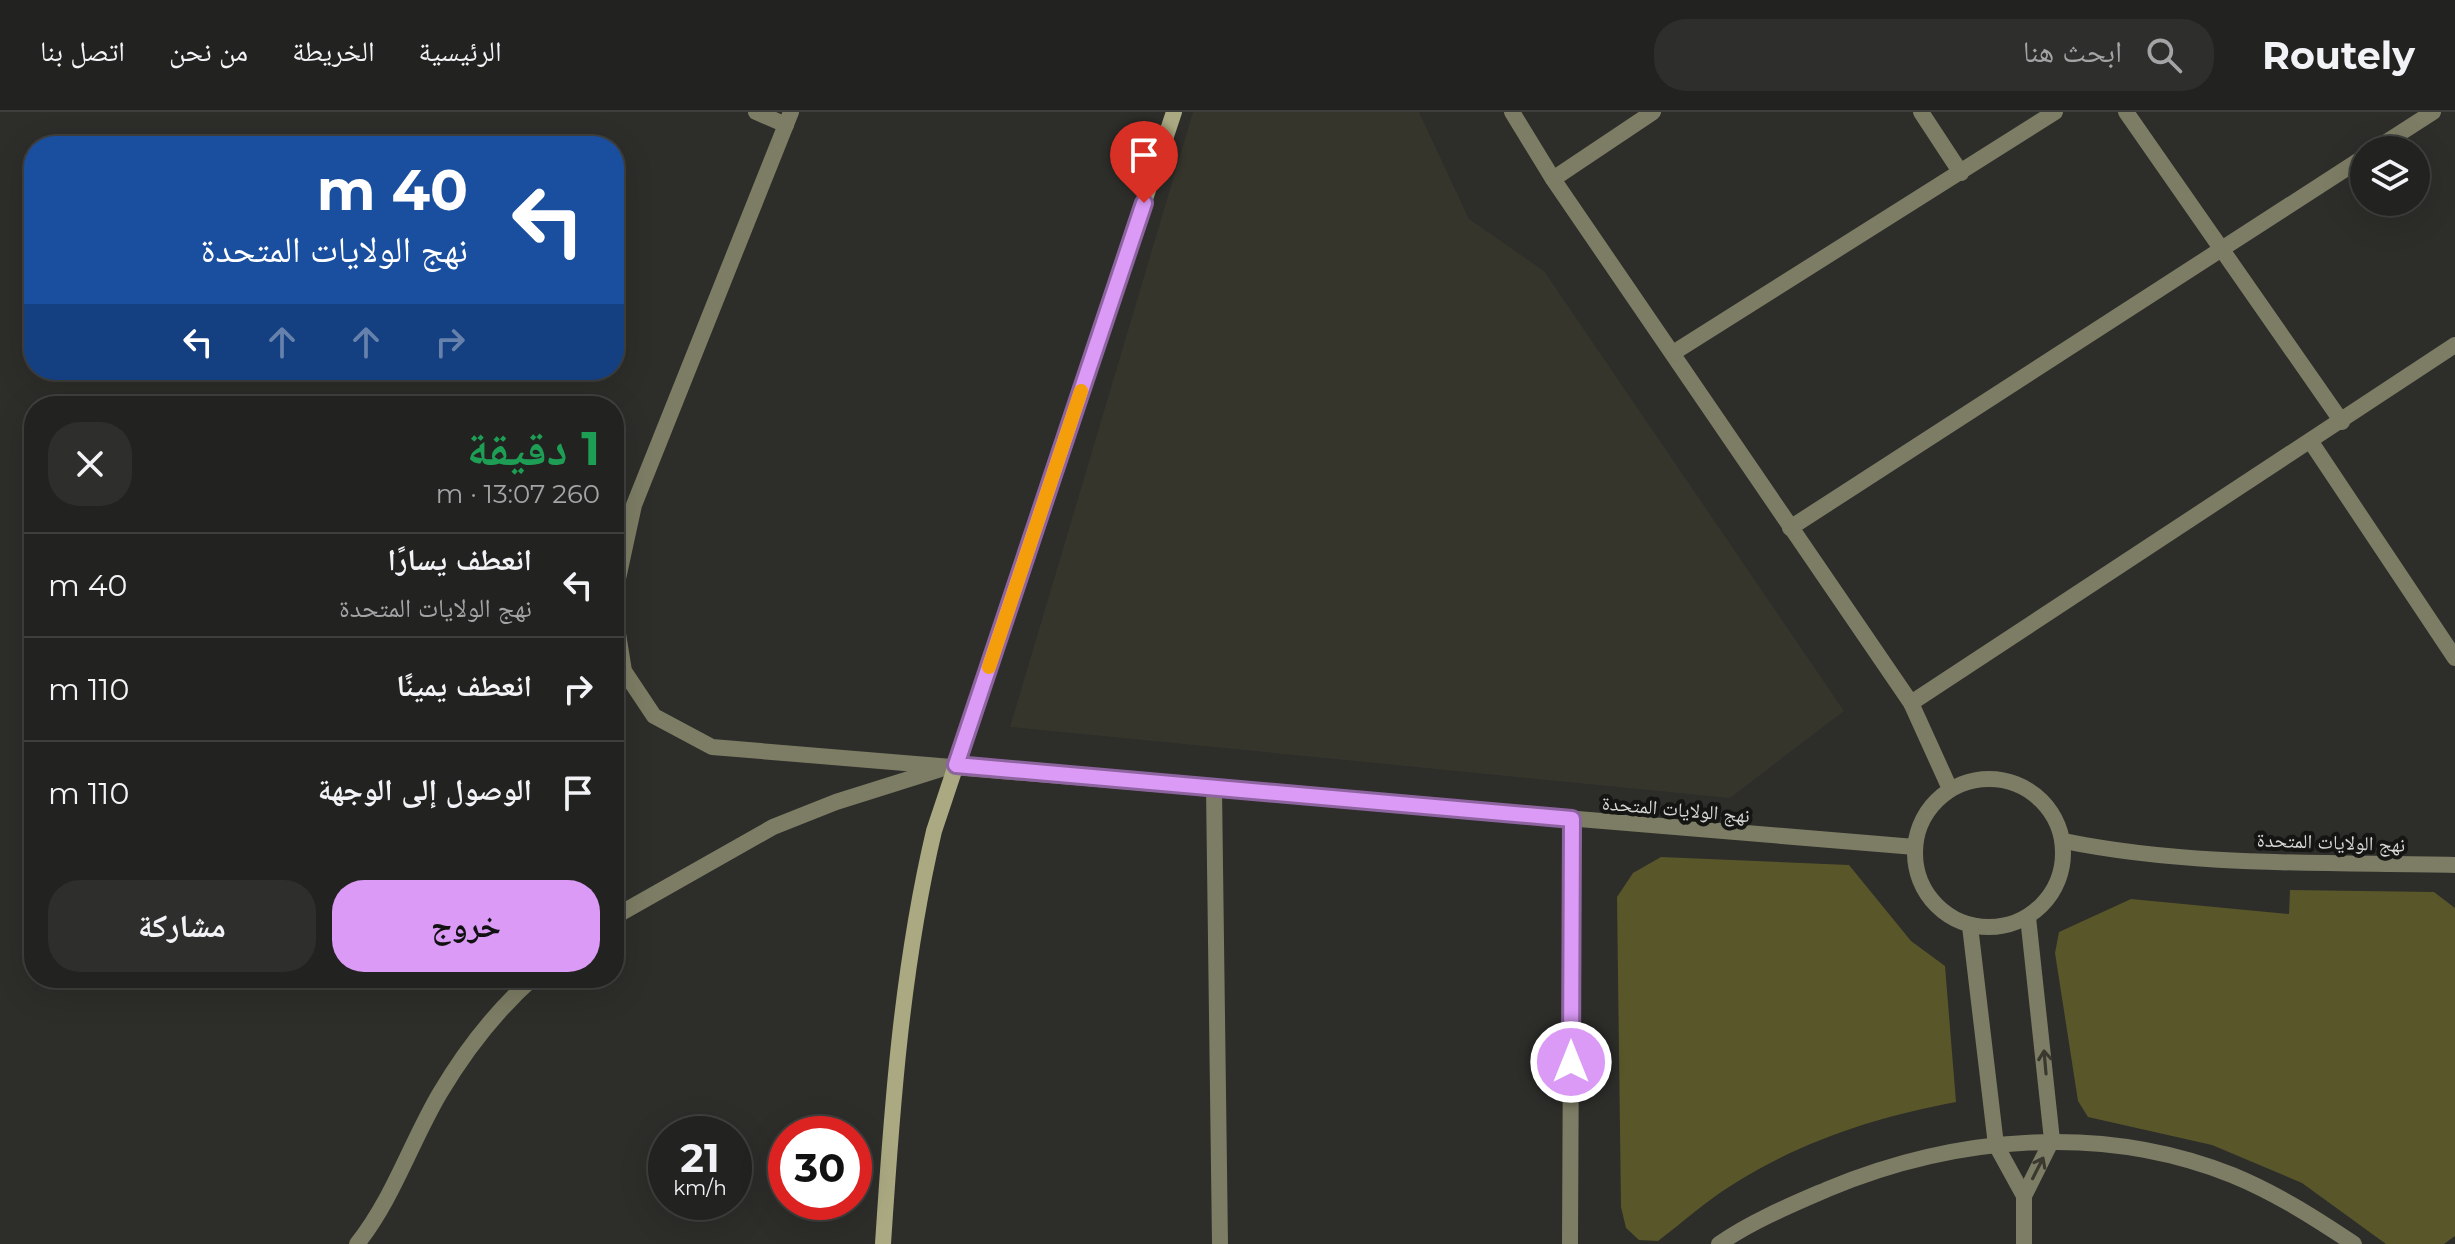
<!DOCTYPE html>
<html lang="ar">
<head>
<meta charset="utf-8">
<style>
  body { margin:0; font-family:Montserrat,"Noto Naskh Arabic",sans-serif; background:#2e2f2d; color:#f1f3f6; direction:rtl; height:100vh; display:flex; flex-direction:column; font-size:30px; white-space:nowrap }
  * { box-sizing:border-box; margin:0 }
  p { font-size:26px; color:#a2a4a5 }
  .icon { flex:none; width:44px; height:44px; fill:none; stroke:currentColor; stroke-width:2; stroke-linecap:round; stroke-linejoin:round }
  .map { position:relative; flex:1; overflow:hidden; direction:ltr }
  .details { position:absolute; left:24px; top:284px; width:600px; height:592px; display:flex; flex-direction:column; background:#222220; border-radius:32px; box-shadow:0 8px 32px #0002,0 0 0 2px #3f3f3e; direction:rtl }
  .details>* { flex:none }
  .banner { position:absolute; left:24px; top:24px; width:600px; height:244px; border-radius:32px; box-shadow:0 8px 32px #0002,0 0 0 2px #3f3f3e; direction:rtl; background:#1a4fa0; color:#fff; overflow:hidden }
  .fabs { position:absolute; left:2350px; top:24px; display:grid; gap:16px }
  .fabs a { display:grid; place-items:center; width:80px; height:80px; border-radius:50%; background:#222220; box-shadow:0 8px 32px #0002,0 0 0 2px #3f3f3e; font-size:40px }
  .speed { position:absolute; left:648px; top:1004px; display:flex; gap:16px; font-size:40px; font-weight:700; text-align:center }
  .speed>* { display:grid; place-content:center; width:104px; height:104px; border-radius:50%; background:#222220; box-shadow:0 8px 32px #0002,0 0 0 2px #3f3f3e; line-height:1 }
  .speed small { font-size:20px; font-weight:400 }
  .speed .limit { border:12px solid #d22; background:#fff; color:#111 }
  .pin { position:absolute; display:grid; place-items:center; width:68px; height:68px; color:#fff; margin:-82px -34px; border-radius:50% 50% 50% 0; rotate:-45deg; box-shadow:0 0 8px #0007 }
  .pin .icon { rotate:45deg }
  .me { position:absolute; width:88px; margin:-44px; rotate:0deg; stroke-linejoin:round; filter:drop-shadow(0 0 6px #0008) }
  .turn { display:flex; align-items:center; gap:28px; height:168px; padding:0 24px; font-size:36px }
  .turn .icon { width:104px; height:104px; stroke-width:2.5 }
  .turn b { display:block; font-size:56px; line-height:68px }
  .lanes { display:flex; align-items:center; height:76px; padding:0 24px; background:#0003; justify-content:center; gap:40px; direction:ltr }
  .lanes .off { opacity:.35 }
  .round { display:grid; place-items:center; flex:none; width:84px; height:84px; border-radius:32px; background:#2e2f2d }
  .overview { display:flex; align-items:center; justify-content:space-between; height:136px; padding:0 24px }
  h1 { font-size:48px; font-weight:700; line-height:60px; color:#1e9e55 }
  .button { display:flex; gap:16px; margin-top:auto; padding:16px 24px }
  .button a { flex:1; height:92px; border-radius:32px; background:#da9af6; color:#111; font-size:32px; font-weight:700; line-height:92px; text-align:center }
  .button a+a { background:#2e2f2d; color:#f1f3f6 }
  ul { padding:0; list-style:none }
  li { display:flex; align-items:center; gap:24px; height:104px; padding:0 24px; border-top:2px solid #3f3f3e }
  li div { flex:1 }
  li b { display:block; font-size:30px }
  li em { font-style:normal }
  header { display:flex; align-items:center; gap:48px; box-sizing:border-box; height:112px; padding:0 40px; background:#222220; border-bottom:2px solid #3f3f3e }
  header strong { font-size:38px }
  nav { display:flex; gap:44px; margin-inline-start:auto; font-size:28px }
  .search { width:560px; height:72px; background:#2e2f2d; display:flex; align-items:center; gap:20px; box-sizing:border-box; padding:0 28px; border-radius:32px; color:#a2a4a5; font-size:30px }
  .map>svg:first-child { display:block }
  .built { fill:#35352c }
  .green { fill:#59562a }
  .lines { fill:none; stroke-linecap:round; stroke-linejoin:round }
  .street { stroke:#7d7c64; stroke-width:16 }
  .secondary { stroke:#aaa982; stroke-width:16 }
  .oneway { stroke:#393930 }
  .route-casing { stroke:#8e64a0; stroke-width:20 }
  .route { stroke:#da9af6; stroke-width:14 }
  .slow { stroke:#f59e0b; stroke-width:14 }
  .labels { text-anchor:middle; stroke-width:8; stroke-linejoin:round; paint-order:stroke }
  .street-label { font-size:20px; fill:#d7d7d5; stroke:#151514 }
</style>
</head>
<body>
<header>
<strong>Routely</strong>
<div class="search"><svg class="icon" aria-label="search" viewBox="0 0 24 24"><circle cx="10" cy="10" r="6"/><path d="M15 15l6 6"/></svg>ابحث هنا</div>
<nav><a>الرئيسية</a><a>الخريطة</a><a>من نحن</a><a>اتصل بنا</a></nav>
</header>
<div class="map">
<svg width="2455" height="1132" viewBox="0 0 2455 1132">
  <rect width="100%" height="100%" fill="#2d2d2a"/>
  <polygon class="built" points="1193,0 1419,0 1469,107 1544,159 1844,599 1730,686 1010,615"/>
  <g class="green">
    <path d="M1661 745 1849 753 1911 829 1945 854 1956 990C1876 1005 1801 1029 1732 1073 1706 1089 1682 1111 1658 1129L1639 1128 1626 1116 1621 1095 1617 785 1633 761Z"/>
    <polygon points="2290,778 2434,780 2455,796 2455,1124 2444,1132 2386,1132 2302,1071 2212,1033 2088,1005 2078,989 2055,841 2059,820 2131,787 2289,802"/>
  </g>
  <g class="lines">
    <g class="street">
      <polyline points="756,0 786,13"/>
      <polyline points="1512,0 1553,67 1911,591 1950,677"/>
      <polyline points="1921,0 1961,61"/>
      <polyline points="2126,0 2342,310"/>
      <polyline points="2374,38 2433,0"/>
      <polyline points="1553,67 1653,0"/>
      <polyline points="1673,241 2055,0"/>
      <polyline points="2311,330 2455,546"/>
      <polyline points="1790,416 2364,45"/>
      <polyline points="614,485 634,393 791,0"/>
      <polyline points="614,497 624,559 654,604 712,635 1915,735"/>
      <polyline points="1911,591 2455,233"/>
      <circle cx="1989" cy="741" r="74"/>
      <polyline points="1214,677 1220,1132"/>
      <path d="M2064 729C2191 755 2325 750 2455 753"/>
      <polyline points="614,805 773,715 836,690 947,655"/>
      <polyline points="1970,814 1996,1033 2024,1084"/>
      <path d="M357 1132C393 1087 411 1030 440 981 465 939 497 898 533 866"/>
      <polyline points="1570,1132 1572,707"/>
      <path d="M1719 1132C1752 1109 1791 1093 1828 1077 1955 1024 2102 1011 2232 1063 2276 1081 2315 1106 2354 1132"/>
      <polyline points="2024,1132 2024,1084 2052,1028 2028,805"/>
    </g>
    <path class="secondary" d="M883 1132C892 993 902 855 934 719L1174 0"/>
  </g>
  <defs><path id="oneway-shaft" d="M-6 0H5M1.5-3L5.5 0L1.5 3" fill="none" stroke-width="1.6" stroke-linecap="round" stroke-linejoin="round" transform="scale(2)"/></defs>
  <g class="oneway">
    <use href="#oneway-shaft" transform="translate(2045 950) rotate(-95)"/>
    <use href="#oneway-shaft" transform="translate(2038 1056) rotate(-63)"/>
  </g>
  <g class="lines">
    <g class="route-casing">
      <polyline id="route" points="1144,91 956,653 1572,707 1571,950"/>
    </g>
    <use href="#route" class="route"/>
    <polyline class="slow" points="989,555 1081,279"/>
  </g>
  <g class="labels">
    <g class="street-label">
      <text transform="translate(1676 697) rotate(5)" y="7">نهج الولايات المتحدة</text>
      <text transform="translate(2331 730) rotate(2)" y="7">نهج الولايات المتحدة</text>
    </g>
  </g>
</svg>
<div class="fabs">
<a><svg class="icon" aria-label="layers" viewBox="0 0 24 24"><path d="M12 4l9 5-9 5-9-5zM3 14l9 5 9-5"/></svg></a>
</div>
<div class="speed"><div>21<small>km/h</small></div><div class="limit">30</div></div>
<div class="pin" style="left:1144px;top:91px;background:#d93025"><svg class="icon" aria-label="arrive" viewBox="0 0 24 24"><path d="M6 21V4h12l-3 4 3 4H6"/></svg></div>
<svg class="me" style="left:1571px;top:950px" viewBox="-20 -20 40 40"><circle r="17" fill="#da9af6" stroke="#fff" stroke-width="3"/><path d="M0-11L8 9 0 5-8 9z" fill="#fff"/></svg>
<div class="banner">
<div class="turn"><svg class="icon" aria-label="left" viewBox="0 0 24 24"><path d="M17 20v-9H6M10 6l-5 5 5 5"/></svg><div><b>40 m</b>نهج الولايات المتحدة</div></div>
<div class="lanes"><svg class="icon" aria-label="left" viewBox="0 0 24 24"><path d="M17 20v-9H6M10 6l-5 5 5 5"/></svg><svg class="icon off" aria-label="ahead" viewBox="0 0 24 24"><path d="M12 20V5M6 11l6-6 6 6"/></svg><svg class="icon off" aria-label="ahead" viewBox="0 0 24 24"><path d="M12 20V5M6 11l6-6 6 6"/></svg><svg class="icon off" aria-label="right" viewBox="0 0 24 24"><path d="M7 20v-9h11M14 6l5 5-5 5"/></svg></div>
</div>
<section class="details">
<div class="overview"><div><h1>1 دقيقة</h1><p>260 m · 13:07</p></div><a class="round"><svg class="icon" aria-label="close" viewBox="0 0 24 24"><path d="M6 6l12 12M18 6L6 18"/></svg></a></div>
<ul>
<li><svg class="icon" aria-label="left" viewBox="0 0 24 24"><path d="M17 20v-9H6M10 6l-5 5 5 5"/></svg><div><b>انعطف يسارًا</b><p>نهج الولايات المتحدة</p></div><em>40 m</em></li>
<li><svg class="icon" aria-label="right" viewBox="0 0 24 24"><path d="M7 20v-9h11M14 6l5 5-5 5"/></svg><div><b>انعطف يمينًا</b></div><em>110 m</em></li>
<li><svg class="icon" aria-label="arrive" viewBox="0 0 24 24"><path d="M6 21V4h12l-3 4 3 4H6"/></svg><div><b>الوصول إلى الوجهة</b></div><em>110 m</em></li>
</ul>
<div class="button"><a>خروج</a><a>مشاركة</a></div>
</section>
</div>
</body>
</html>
